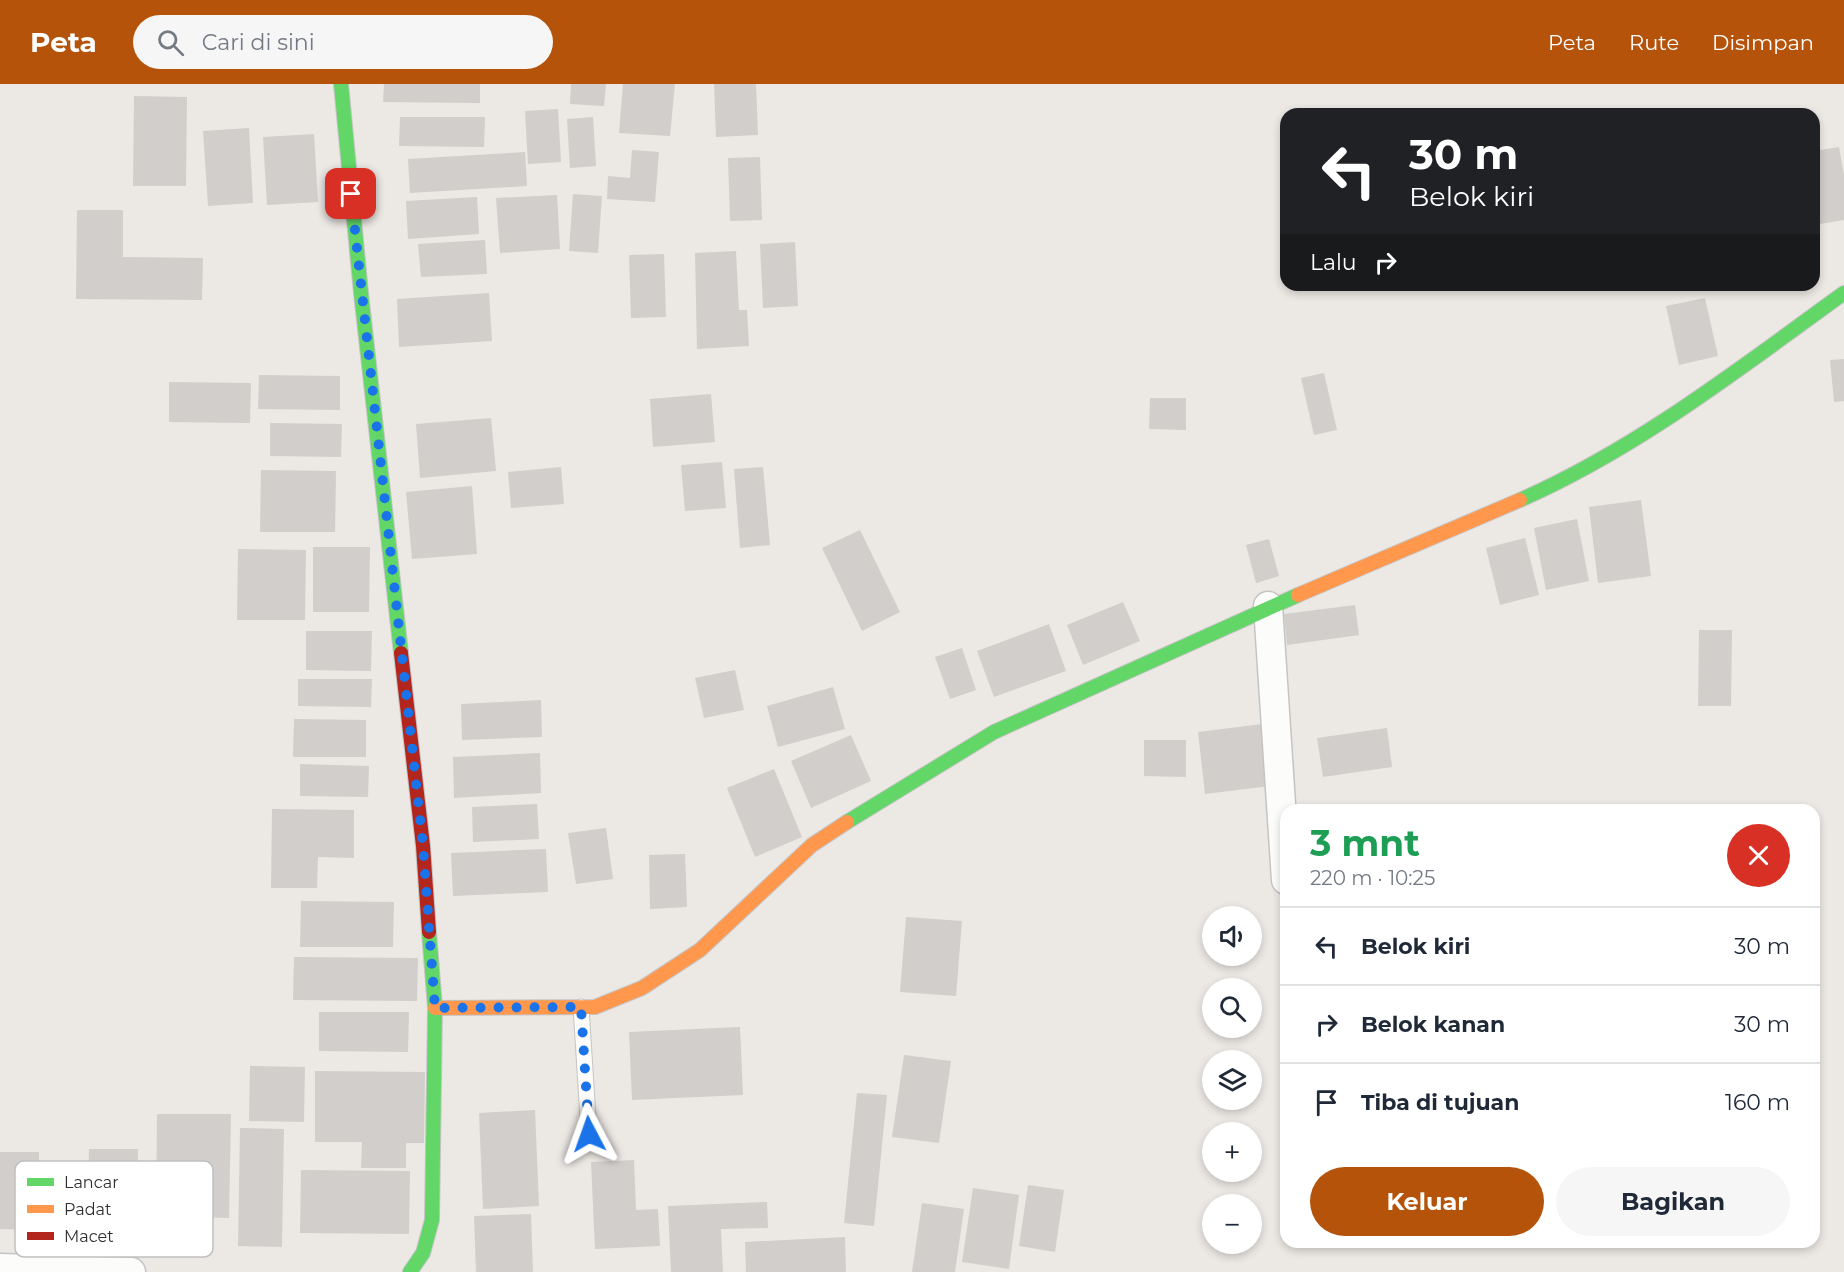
<!DOCTYPE html>
<html lang="id">
<head>
<meta charset="utf-8">
<style>
  body { margin:0; font-family:Montserrat,sans-serif; background:#f6f6f7; color:#1f2937; height:100vh; display:flex; flex-direction:column; font-size:22px; white-space:nowrap }
  * { box-sizing:border-box; margin:0 }
  p { font-size:20px; color:#747a83 }
  .icon { flex:none; width:33px; height:33px; fill:none; stroke:currentColor; stroke-width:2; stroke-linecap:round; stroke-linejoin:round }
  .map { position:relative; flex:1; overflow:hidden }
  .sheet { position:absolute; left:1280px; top:720px; width:540px; height:444px; display:flex; flex-direction:column; background:#fff; border-radius:18px; box-shadow:0 3px 9px #0003 }
  .sheet>* { flex:none }
  .guide { position:absolute; left:1280px; top:24px; width:540px; height:183px; border-radius:18px; box-shadow:0 3px 9px #0003; background:#202124; color:#fff; overflow:hidden }
  .controls { position:absolute; left:1202px; top:822px; display:grid; gap:12px }
  .controls a { display:grid; place-items:center; width:60px; height:60px; border-radius:50%; background:#fff; box-shadow:0 3px 9px #0003; font-size:30px }
  .pin { position:absolute; display:grid; place-items:center; width:51px; height:51px; color:#fff; margin:-26px; border-radius:12px; box-shadow:0 3px 9px #0006 }
  .me { position:absolute; width:66px; margin:-33px; rotate:356deg; stroke-linejoin:round; filter:drop-shadow(0 0 4px #0008) }
  .turn { display:flex; align-items:center; gap:21px; height:126px; padding:0 30px; font-size:27px }
  .turn .icon { width:78px; height:78px; stroke-width:2.5 }
  .turn b { display:block; font-size:42px; line-height:51px }
  .then { display:flex; align-items:center; height:57px; padding:0 30px; background:#0003; gap:12px; font-size:22px }
  .round { display:grid; place-items:center; flex:none; width:63px; height:63px; border-radius:32px; background:#f6f6f7 }
  .summary { display:flex; align-items:center; justify-content:space-between; height:102px; padding:0 30px }
  h1 { font-size:36px; font-weight:700; line-height:45px; color:#1e9e55 }
  .primary-button { display:flex; gap:12px; margin-top:auto; padding:12px 30px }
  .primary-button a { flex:1; height:69px; border-radius:36px; background:#b45309; color:#fff; font-size:24px; font-weight:700; line-height:69px; text-align:center }
  .primary-button a+a { background:#f6f6f7; color:#1f2937 }
  ul { padding:0; list-style:none }
  li { display:flex; align-items:center; gap:18px; height:78px; padding:0 30px; border-top:2px solid #e0e1e3 }
  li div { flex:1 }
  li b { display:block; font-size:22px }
  li em { font-style:normal }
  header { display:flex; align-items:center; gap:36px; box-sizing:border-box; height:84px; padding:0 30px; background:#b45309; color:#fff }
  header strong { font-size:28px }
  nav { display:flex; gap:33px; margin-inline-start:auto; font-size:21px }
  .search { width:420px; height:54px; background:#f6f6f7; display:flex; align-items:center; gap:15px; box-sizing:border-box; padding:0 21px; border-radius:33px; color:#747a83; font-size:22px }
  .map>svg:first-child { display:block }
  .building { fill:#d1cecb }
  .lines { fill:none; stroke-linecap:round; stroke-linejoin:round }
  .lane-casing { stroke:#c5c4c5; stroke-width:17 }
  .street-casing { stroke:#c5c4c5; stroke-width:31 }
  .fast-casing { stroke:#c5c4c5; stroke-width:16 }
  .slow-casing { stroke:#c5c4c5; stroke-width:16 }
  .jam-casing { stroke:#c5c4c5; stroke-width:16 }
  .lane { stroke:#fcfcfb; stroke-width:15 }
  .street { stroke:#fcfcfb; stroke-width:28 }
  .fast { stroke:#63d668; stroke-width:14 }
  .slow { stroke:#ff974d; stroke-width:14 }
  .jam { stroke:#b3261e; stroke-width:14 }
  .route { stroke:#1a73e8; stroke-width:10; stroke-dasharray:0 18 }
  .key { fill:#fff; stroke:#c0c0c0; stroke-width:1.5 }
  .key-label { font-size:16px; fill:#2e2e2e }
</style>
</head>
<body>
<header>
<strong>Peta</strong>
<div class="search"><svg class="icon" aria-label="search" viewBox="0 0 24 24"><circle cx="10" cy="10" r="6"/><path d="M15 15l6 6"/></svg>Cari di sini</div>
<nav><a>Peta</a><a>Rute</a><a>Disimpan</a></nav>
</header>
<div class="map">
<svg width="1844" height="1188" viewBox="0 0 1844 1188">
  <rect width="100%" height="100%" fill="#ece8e4"/>
  <g class="building">
    <polygon points="384,0 480,0 480,19 383,18"/>
    <polygon points="571,0 606,0 604,22 570,20"/>
    <polygon points="623,0 675,0 670,52 619,49"/>
    <polygon points="714,0 756,0 758,51 716,53"/>
    <polygon points="134,12 187,13 186,102 133,102"/>
    <polygon points="558,25 561,78 528,80 525,27"/>
    <polygon points="400,33 485,33 484,63 399,62"/>
    <polygon points="593,33 596,82 570,84 567,35"/>
    <polygon points="249,44 253,119 208,122 203,47"/>
    <polygon points="314,50 318,118 267,121 263,53"/>
    <polygon points="1839,63 1844,91 1844,136 1814,141 1814,67"/>
    <polygon points="632,66 659,68 655,118 607,115 608,92 630,94"/>
    <polygon points="525,68 527,102 410,109 408,75"/>
    <polygon points="760,73 762,136 730,137 728,74"/>
    <polygon points="573,110 602,112 598,169 569,167"/>
    <polygon points="557,111 560,165 500,169 496,114"/>
    <polygon points="477,113 479,150 408,155 406,117"/>
    <polygon points="77,126 123,126 123,173 203,174 202,216 76,215"/>
    <polygon points="485,156 487,190 421,193 418,160"/>
    <polygon points="795,158 798,222 763,224 760,160"/>
    <polygon points="736,167 739,226 747,226 749,262 697,265 695,169"/>
    <polygon points="664,170 666,233 631,234 629,171"/>
    <polygon points="489,209 492,257 399,263 397,215"/>
    <polygon points="1705,214 1718,272 1679,281 1666,222"/>
    <polygon points="1844,275 1844,317 1834,318 1830,276"/>
    <polygon points="1324,289 1337,346 1314,351 1301,294"/>
    <polygon points="259,291 340,292 340,326 258,325"/>
    <polygon points="169,298 251,299 250,339 169,338"/>
    <polygon points="711,310 715,358 653,363 650,315"/>
    <polygon points="1150,314 1186,314 1186,346 1149,345"/>
    <polygon points="491,334 496,387 420,394 416,340"/>
    <polygon points="270,339 342,340 341,373 270,372"/>
    <polygon points="722,378 726,424 685,427 681,381"/>
    <polygon points="561,383 564,420 511,424 508,388"/>
    <polygon points="763,383 770,461 740,464 734,385"/>
    <polygon points="261,386 336,387 335,448 260,448"/>
    <polygon points="472,402 477,470 412,475 406,408"/>
    <polygon points="1641,416 1651,492 1598,499 1589,423"/>
    <polygon points="1577,435 1589,497 1546,506 1534,444"/>
    <polygon points="860,446 900,528 862,547 822,464"/>
    <polygon points="1525,454 1539,511 1500,521 1486,464"/>
    <polygon points="1269,455 1279,492 1256,499 1246,461"/>
    <polygon points="313,463 370,463 369,528 313,528"/>
    <polygon points="238,465 306,466 305,536 237,536"/>
    <polygon points="1123,518 1140,557 1083,581 1067,541"/>
    <polygon points="1355,521 1359,551 1287,561 1284,530"/>
    <polygon points="1049,540 1066,587 994,613 977,567"/>
    <polygon points="1699,546 1732,546 1731,622 1698,622"/>
    <polygon points="306,547 372,547 371,587 306,586"/>
    <polygon points="962,564 976,606 950,615 935,573"/>
    <polygon points="735,586 744,626 704,634 695,594"/>
    <polygon points="298,595 372,595 371,623 298,622"/>
    <polygon points="833,603 845,645 778,663 767,622"/>
    <polygon points="541,616 542,653 462,656 461,620"/>
    <polygon points="294,635 366,636 366,673 293,673"/>
    <polygon points="1262,640 1270,702 1205,710 1198,648"/>
    <polygon points="1387,644 1392,683 1323,693 1317,654"/>
    <polygon points="851,651 871,697 811,724 791,677"/>
    <polygon points="1144,656 1186,656 1186,693 1144,692"/>
    <polygon points="540,669 541,709 454,714 453,673"/>
    <polygon points="300,680 369,682 368,713 300,712"/>
    <polygon points="774,685 802,753 755,773 727,704"/>
    <polygon points="537,720 539,755 473,758 472,723"/>
    <polygon points="272,725 354,726 354,774 318,773 317,804 271,804"/>
    <polygon points="606,744 613,795 576,800 568,749"/>
    <polygon points="546,765 548,808 453,812 451,769"/>
    <polygon points="685,770 687,823 650,825 649,771"/>
    <polygon points="301,817 394,818 393,863 300,863"/>
    <polygon points="906,833 962,837 956,912 900,908"/>
    <polygon points="294,873 418,874 417,917 293,916"/>
    <polygon points="319,928 409,928 408,968 319,967"/>
    <polygon points="740,943 743,1011 632,1016 629,948"/>
    <polygon points="904,971 951,977 939,1059 892,1053"/>
    <polygon points="250,982 305,983 304,1038 249,1037"/>
    <polygon points="315,987 425,988 424,1059 406,1059 406,1084 361,1084 362,1058 315,1058"/>
    <polygon points="857,1009 887,1011 874,1142 844,1139"/>
    <polygon points="535,1026 539,1122 483,1125 479,1029"/>
    <polygon points="157,1030 231,1030 229,1134 156,1132"/>
    <polygon points="240,1044 284,1045 282,1163 238,1162"/>
    <polygon points="89,1065 138,1065 137,1142 87,1141"/>
    <polygon points="0,1068 39,1068 38,1146 0,1145"/>
    <polygon points="634,1076 636,1126 658,1125 660,1162 595,1165 591,1078"/>
    <polygon points="301,1086 410,1087 409,1150 300,1149"/>
    <polygon points="1028,1101 1064,1106 1055,1168 1019,1162"/>
    <polygon points="973,1104 1019,1111 1009,1185 962,1178"/>
    <polygon points="767,1118 768,1144 721,1145 723,1188 671,1188 668,1122"/>
    <polygon points="922,1119 964,1125 955,1188 912,1188"/>
    <polygon points="531,1130 533,1188 476,1188 474,1132"/>
    <polygon points="845,1153 846,1188 746,1188 745,1158"/>
  </g>
  <g class="lines">
    <g class="lane-casing">
      <polyline id="lane" points="581,923 589,1050"/>
    </g>
    <g class="street-casing">
      <g id="street">
        <polyline points="1268,522 1286,796"/>
        <polyline points="0,1184 131,1188"/>
      </g>
    </g>
    <g class="fast-casing">
      <g id="fast">
        <polyline points="341,0 361,209 401,569"/>
        <path d="M1520 416C1638 364 1740 284 1844 209"/>
        <polyline points="847,738 994,648 1298,511"/>
        <polyline points="410,1188 423,1169 432,1136 435,924 429,848"/>
      </g>
    </g>
    <g class="slow-casing">
      <g id="slow">
        <polyline points="1298,511 1520,416"/>
        <polyline points="435,924 595,923 642,904 700,866 812,761 847,738"/>
      </g>
    </g>
    <g class="jam-casing">
      <polyline id="jam" points="401,569 423,762 429,848"/>
    </g>
    <use href="#lane" class="lane"/>
    <use href="#street" class="street"/>
    <use href="#fast" class="fast"/>
    <use href="#slow" class="slow"/>
    <use href="#jam" class="jam"/>
  </g>
  <g class="lines">
    <polyline class="route" points="351,110 423,762 435,924 581,923 589,1050"/>
  </g>
  <rect x="15" y="1077" width="198" height="96" rx="9" class="key"/>
  <rect x="27" y="1094" width="27" height="8" fill="#63d668"/>
  <rect x="27" y="1121" width="27" height="8" fill="#ff974d"/>
  <rect x="27" y="1148" width="27" height="8" fill="#b3261e"/>
  <g class="key-label">
    <text x="64" y="1104">Lancar</text>
    <text x="64" y="1131">Padat</text>
    <text x="64" y="1158">Macet</text>
  </g>
</svg>
<div class="controls">
<a><svg class="icon" aria-label="sound" viewBox="0 0 24 24"><path d="M4 9h4l5-4v14l-5-4H4zM17 9q2 3 0 6"/></svg></a>
<a><svg class="icon" aria-label="search" viewBox="0 0 24 24"><circle cx="10" cy="10" r="6"/><path d="M15 15l6 6"/></svg></a>
<a><svg class="icon" aria-label="layers" viewBox="0 0 24 24"><path d="M12 4l9 5-9 5-9-5zM3 14l9 5 9-5"/></svg></a>
<a>+</a>
<a>−</a>
</div>
<div class="pin" style="left:351px;top:110px;background:#d93025"><svg class="icon" aria-label="arrive" viewBox="0 0 24 24"><path d="M6 21V4h12l-3 4 3 4H6"/></svg></div>
<svg class="me" style="left:589px;top:1050px" viewBox="-20 -20 40 40"><path d="M0-17L14 15 0 8-14 15z" fill="#1a73e8" stroke="#fff" stroke-width="4"/></svg>
<div class="guide">
<div class="turn"><svg class="icon" aria-label="left" viewBox="0 0 24 24"><path d="M17 20v-9H6M10 6l-5 5 5 5"/></svg><div><b>30 m</b>Belok kiri</div></div>
<div class="then">Lalu<svg class="icon" aria-label="right" viewBox="0 0 24 24"><path d="M7 20v-9h11M14 6l5 5-5 5"/></svg></div>
</div>
<section class="sheet">
<div class="summary"><div><h1>3 mnt</h1><p>220 m · 10:25</p></div><a class="round" style="background:#d93025;color:#fff"><svg class="icon" aria-label="close" viewBox="0 0 24 24"><path d="M6 6l12 12M18 6L6 18"/></svg></a></div>
<ul>
<li><svg class="icon" aria-label="left" viewBox="0 0 24 24"><path d="M17 20v-9H6M10 6l-5 5 5 5"/></svg><div><b>Belok kiri</b></div><em>30 m</em></li>
<li><svg class="icon" aria-label="right" viewBox="0 0 24 24"><path d="M7 20v-9h11M14 6l5 5-5 5"/></svg><div><b>Belok kanan</b></div><em>30 m</em></li>
<li><svg class="icon" aria-label="arrive" viewBox="0 0 24 24"><path d="M6 21V4h12l-3 4 3 4H6"/></svg><div><b>Tiba di tujuan</b></div><em>160 m</em></li>
</ul>
<div class="primary-button"><a>Keluar</a><a>Bagikan</a></div>
</section>
</div>
</body>
</html>
